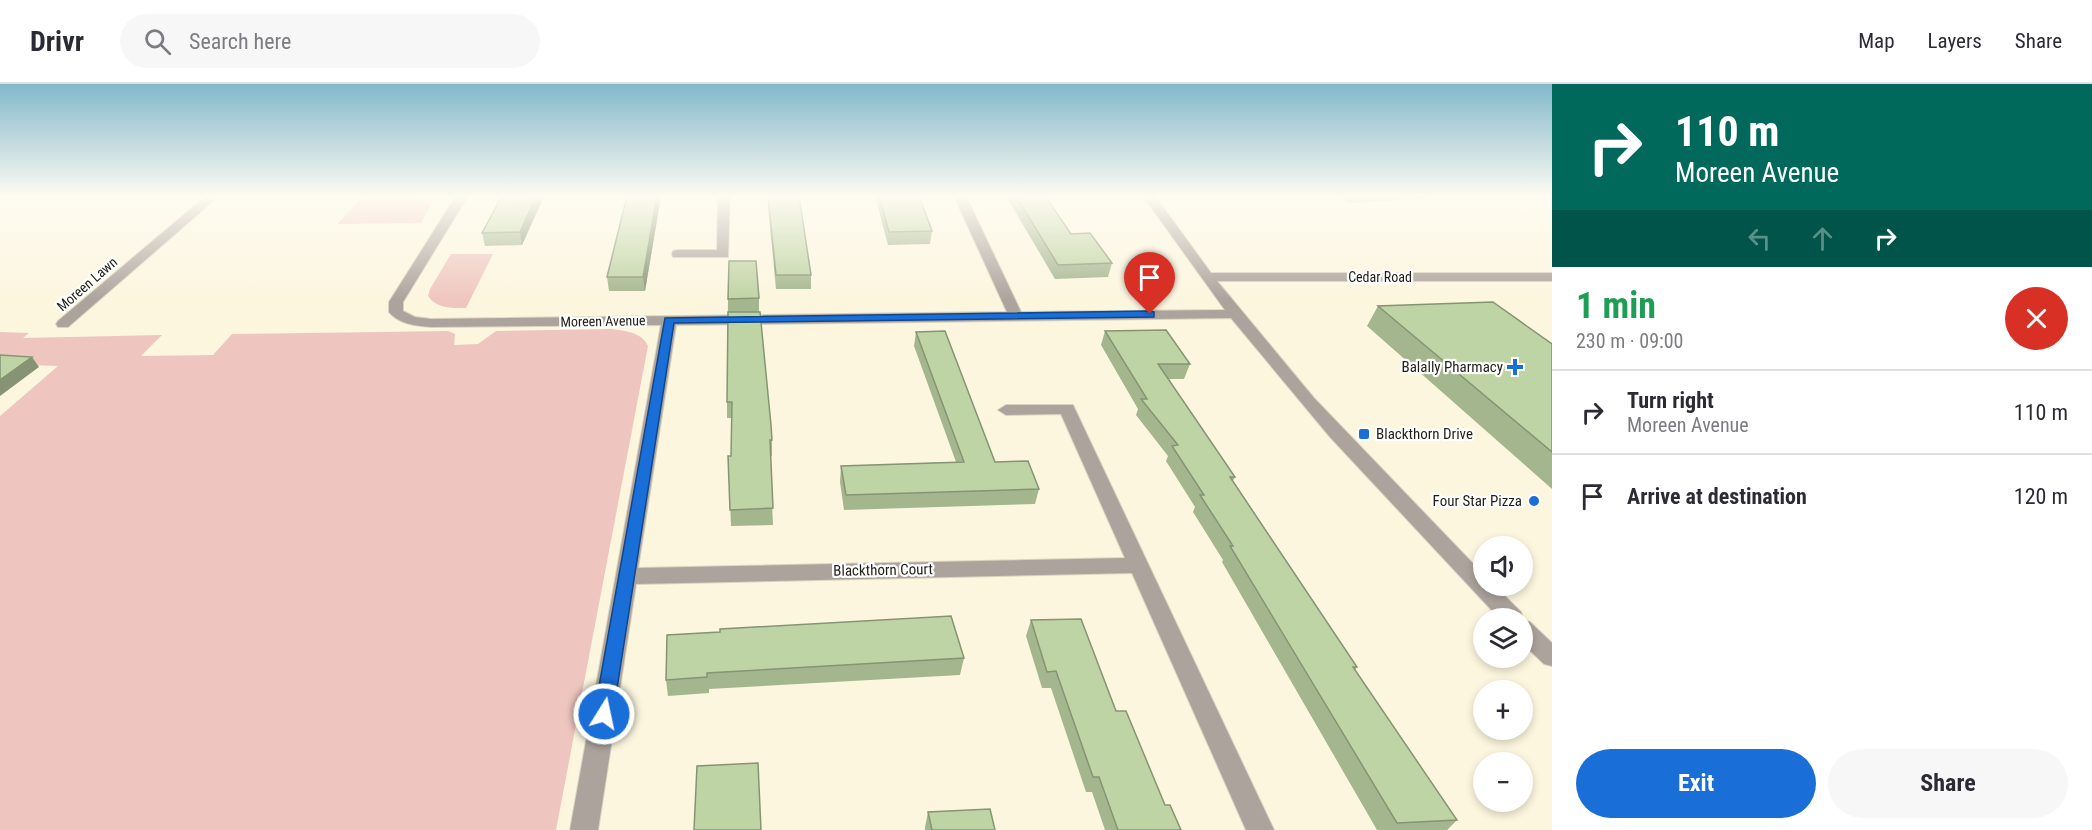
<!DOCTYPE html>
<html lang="en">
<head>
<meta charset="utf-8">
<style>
  body { margin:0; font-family:"Roboto Condensed",sans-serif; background:#f7f7f7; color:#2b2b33; height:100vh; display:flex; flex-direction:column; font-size:22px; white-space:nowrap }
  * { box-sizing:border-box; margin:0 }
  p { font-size:20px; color:#7c7c81 }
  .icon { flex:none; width:33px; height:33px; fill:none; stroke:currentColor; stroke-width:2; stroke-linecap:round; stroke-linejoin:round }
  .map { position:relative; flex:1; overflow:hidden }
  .sheet { display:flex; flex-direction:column; background:#fff; width:540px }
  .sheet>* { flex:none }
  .top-card { background:#00695c; color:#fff; overflow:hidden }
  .buttons { position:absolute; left:1473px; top:452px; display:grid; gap:12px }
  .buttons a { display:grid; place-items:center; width:60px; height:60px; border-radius:50%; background:#fff; box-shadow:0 3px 9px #0003; font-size:30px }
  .pin { position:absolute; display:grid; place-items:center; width:51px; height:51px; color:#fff; margin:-62px -26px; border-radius:50% 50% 50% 0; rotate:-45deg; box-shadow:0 0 6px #0007 }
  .pin .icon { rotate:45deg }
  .me { position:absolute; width:66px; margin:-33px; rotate:10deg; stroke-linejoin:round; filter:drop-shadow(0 0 4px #0008) }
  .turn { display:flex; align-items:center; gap:21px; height:126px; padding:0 24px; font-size:27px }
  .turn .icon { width:78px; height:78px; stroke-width:2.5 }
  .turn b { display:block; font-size:42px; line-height:51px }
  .lanes { display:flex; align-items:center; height:57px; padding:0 24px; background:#0003; justify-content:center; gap:30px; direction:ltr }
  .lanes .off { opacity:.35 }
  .round { display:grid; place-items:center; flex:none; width:63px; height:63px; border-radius:32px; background:#f7f7f7 }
  .head { display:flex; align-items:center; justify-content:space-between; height:102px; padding:0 24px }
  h1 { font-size:36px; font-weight:700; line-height:45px; color:#1e9e55 }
  .primary-button { display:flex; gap:12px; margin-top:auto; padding:12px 24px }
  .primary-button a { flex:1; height:69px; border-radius:36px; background:#1a6ed8; color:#fff; font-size:24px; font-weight:700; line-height:69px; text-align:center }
  .primary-button a+a { background:#f7f7f7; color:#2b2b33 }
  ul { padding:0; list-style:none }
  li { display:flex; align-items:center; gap:18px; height:84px; padding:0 24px; border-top:2px solid #e1e1e2 }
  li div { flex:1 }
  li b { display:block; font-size:22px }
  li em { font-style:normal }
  header { display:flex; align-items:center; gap:36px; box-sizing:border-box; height:84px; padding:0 30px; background:#fff; border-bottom:2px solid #e1e1e2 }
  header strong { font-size:28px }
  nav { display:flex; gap:33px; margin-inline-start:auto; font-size:21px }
  .search { width:420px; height:54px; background:#f7f7f7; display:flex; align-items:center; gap:15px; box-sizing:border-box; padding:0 21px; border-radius:33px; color:#7c7c81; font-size:22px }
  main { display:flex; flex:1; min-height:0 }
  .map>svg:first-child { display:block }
  .green { fill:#efc6bf }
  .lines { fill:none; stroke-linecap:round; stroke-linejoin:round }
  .minor-casing { stroke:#d9d3bf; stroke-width:2 }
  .minor { fill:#aca39c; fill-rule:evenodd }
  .wall { fill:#a4b68e }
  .shaded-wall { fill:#869474 }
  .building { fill:#bfd4a5; stroke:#869474; stroke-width:1.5 }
  .route { fill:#1a6ed8; stroke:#11488c; stroke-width:1.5 }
  .poi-dot { fill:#1a6ed8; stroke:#fff; stroke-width:2 }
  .labels { text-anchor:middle; stroke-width:4.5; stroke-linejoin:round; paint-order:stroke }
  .far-street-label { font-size:14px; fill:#201e15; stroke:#fff }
  .poi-label { font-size:15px; fill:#201e15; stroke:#fff; text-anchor:end }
  .street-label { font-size:15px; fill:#201e15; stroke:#fff }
</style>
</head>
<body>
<header>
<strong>Drivr</strong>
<div class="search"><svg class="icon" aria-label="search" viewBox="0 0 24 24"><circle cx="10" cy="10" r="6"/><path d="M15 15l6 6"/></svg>Search here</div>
<nav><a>Map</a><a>Layers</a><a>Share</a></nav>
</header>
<main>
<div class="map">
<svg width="1552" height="746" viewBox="0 0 1552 746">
  <rect width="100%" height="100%" fill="#fcf6df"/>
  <g class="green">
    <polygon points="361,115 417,115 431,121 421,139 337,140"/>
    <path d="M451 170H493L466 224C452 224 437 225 428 212L430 205Z"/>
    <path d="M611 245C625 247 642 248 648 262L556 746H0V332L58 282 0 280V248L29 249 23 254 162 251 141 272 213 271 232 250 448 247 455 250 454 261 478 260 496 247Z"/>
  </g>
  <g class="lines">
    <g class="minor-casing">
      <g id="minor">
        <polygon points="206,112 219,112 68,243 58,243 56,240 58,237"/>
        <path d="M456 112H468L403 218V227L415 233 431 235 1007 228 954 112H966L1021 228 1225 226 1143 112H1155L1211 189H1552V197H1217L1314 314 1484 491V501H1494L1521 528 1523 536 1530 538 1552 559V582L1544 580 1522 559V534H1499L1330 353 1231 234 676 241 638 484 1125 474 1061 330 1006 331 998 326 1006 321H1073L1274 746H1246L1132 489 636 500 598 746H570L661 241 431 243C416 242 399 240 389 228V218Z"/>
        <polygon points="718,112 730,112 728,173 673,173 672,170 673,167 678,166 717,166"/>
      </g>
    </g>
    <use href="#minor" class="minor"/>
  </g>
  <g class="wall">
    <polygon points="502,112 544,112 522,161 485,162 482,149"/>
    <polygon points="661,112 645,207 609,207 607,193"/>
    <polygon points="767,112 799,112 811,191 811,205 776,205"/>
    <polygon points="875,112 919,112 932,147 930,160 888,161"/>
    <polygon points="1006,112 1045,112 1071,150 1112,179 1108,193 1055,195"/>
    <polygon points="1337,112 1450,112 1450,113 1349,119"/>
    <polygon points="759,214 759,228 772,356 772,372 770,372 773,441 731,442 728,372 731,372 732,334 727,334 727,318 728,215"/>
    <polygon points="1378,222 1552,260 1552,405 1367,242"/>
    <polygon points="1105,247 1190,280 1184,295 1168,295 1235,393 1233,397 1357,583 1355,586 1457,736 1447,746 1377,746 1222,478 1223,476 1193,428 1195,423 1166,377 1168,372 1136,331 1138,325 1101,261"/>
    <polygon points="916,248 995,378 1039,405 1035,420 844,426 840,398 841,382 956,378 914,262"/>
    <polygon points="1031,536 1116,627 1165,721 1181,746 1105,746 1092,708 1086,708 1051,604 1042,604 1026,552"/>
    <polygon points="667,551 964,574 960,591 709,605 709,609 668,612 666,596"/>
    <polygon points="928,728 995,746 925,746 925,743"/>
  </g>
  <g class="shaded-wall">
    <polygon points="536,112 544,112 522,161 520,148"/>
    <polygon points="657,112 661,112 645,207 643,193"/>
    <polygon points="32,273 39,283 0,312 0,296"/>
  </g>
  <g class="building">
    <polygon points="502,112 536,112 520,148 482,149"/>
    <polygon points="627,112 657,112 643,193 607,193"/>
    <polygon points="768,112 799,112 811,191 776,191"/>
    <polygon points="879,112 919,112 932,147 889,148"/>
    <polygon points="1016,112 1045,112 1071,150 1090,149 1112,179 1058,181"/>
    <polygon points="729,177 756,177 759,214 728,215"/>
    <polygon points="1493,218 1552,260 1552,368 1378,222"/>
    <polygon points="728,228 760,228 771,341 772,356 770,356 773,424 730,426 728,372 731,372 732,318 727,318"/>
    <polygon points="1166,246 1190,280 1158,280 1235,393 1230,393 1357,583 1353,583 1457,736 1397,739 1230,462 1233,462 1200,411 1204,411 1172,362 1178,361 1141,315 1147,315 1105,247"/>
    <polygon points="945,247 995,378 1028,377 1039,405 846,411 841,382 964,378 916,248"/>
    <polygon points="0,271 32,273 0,296"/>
    <polygon points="951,532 964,574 707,589 707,593 666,596 667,551 720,548 720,545"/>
    <polygon points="1081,535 1116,627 1126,627 1165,721 1170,721 1181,746 1118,746 1099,693 1093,693 1056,587 1047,588 1031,536"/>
    <polygon points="758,679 761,746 694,746 697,682"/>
    <polygon points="990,725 995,746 932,746 928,728"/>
  </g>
  <linearGradient id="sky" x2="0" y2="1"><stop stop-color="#82b8cb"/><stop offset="0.52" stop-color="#fefbf1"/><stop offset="1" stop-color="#fefbf1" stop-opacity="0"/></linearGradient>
  <rect width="1552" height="216" fill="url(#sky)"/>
  <polygon class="route" points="1150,227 1154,228 1154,233 674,239 613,630 610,636 604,639 597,636 594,630 665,234"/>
  <g class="poi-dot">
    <path d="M1512 274h6v6h6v6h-6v6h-6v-6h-6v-6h6z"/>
    <rect x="1358" y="344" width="12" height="12" rx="3"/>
    <circle cx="1534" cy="417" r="6"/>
  </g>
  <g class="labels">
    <g class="far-street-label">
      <text x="1380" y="198">Cedar Road</text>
      <text transform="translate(87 200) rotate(-41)" y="5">Moreen Lawn</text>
      <text transform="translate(603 237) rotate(-1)" y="5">Moreen Avenue</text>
    </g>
    <g class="poi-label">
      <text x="1503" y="288">Balally Pharmacy</text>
      <text x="1376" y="355" text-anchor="start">Blackthorn Drive</text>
      <text x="1522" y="422">Four Star Pizza</text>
    </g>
    <g class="street-label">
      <text transform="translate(883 486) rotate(-1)" y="5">Blackthorn Court</text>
    </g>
  </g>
</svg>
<div class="buttons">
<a><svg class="icon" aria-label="sound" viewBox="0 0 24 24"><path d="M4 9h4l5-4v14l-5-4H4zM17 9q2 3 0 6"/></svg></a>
<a><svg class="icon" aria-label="layers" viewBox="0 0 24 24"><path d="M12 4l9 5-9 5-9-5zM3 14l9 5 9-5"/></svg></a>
<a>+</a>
<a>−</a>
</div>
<div class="pin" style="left:1150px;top:230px;background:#d93025"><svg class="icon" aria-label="arrive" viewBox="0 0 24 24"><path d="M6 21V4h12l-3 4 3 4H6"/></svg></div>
<svg class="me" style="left:604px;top:630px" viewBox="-20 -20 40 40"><circle r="17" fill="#1a6ed8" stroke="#fff" stroke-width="3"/><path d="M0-11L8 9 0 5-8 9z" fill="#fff"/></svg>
</div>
<section class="sheet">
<div class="top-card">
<div class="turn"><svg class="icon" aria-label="right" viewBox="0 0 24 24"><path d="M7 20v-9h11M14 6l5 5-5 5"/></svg><div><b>110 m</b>Moreen Avenue</div></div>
<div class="lanes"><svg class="icon off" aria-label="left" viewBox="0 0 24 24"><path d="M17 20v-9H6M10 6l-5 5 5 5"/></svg><svg class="icon off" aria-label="ahead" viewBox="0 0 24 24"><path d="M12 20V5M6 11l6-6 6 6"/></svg><svg class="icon" aria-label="right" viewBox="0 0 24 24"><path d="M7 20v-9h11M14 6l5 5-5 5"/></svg></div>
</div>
<div class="head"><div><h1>1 min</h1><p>230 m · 09:00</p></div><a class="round" style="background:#d93025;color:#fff"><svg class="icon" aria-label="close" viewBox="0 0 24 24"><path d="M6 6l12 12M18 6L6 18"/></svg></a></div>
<ul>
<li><svg class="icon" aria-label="right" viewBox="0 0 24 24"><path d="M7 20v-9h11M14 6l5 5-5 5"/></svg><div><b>Turn right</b><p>Moreen Avenue</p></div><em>110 m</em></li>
<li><svg class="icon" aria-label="arrive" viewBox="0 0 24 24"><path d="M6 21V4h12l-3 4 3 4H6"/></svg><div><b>Arrive at destination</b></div><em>120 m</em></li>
</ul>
<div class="primary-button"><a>Exit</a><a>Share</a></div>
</section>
</main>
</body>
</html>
